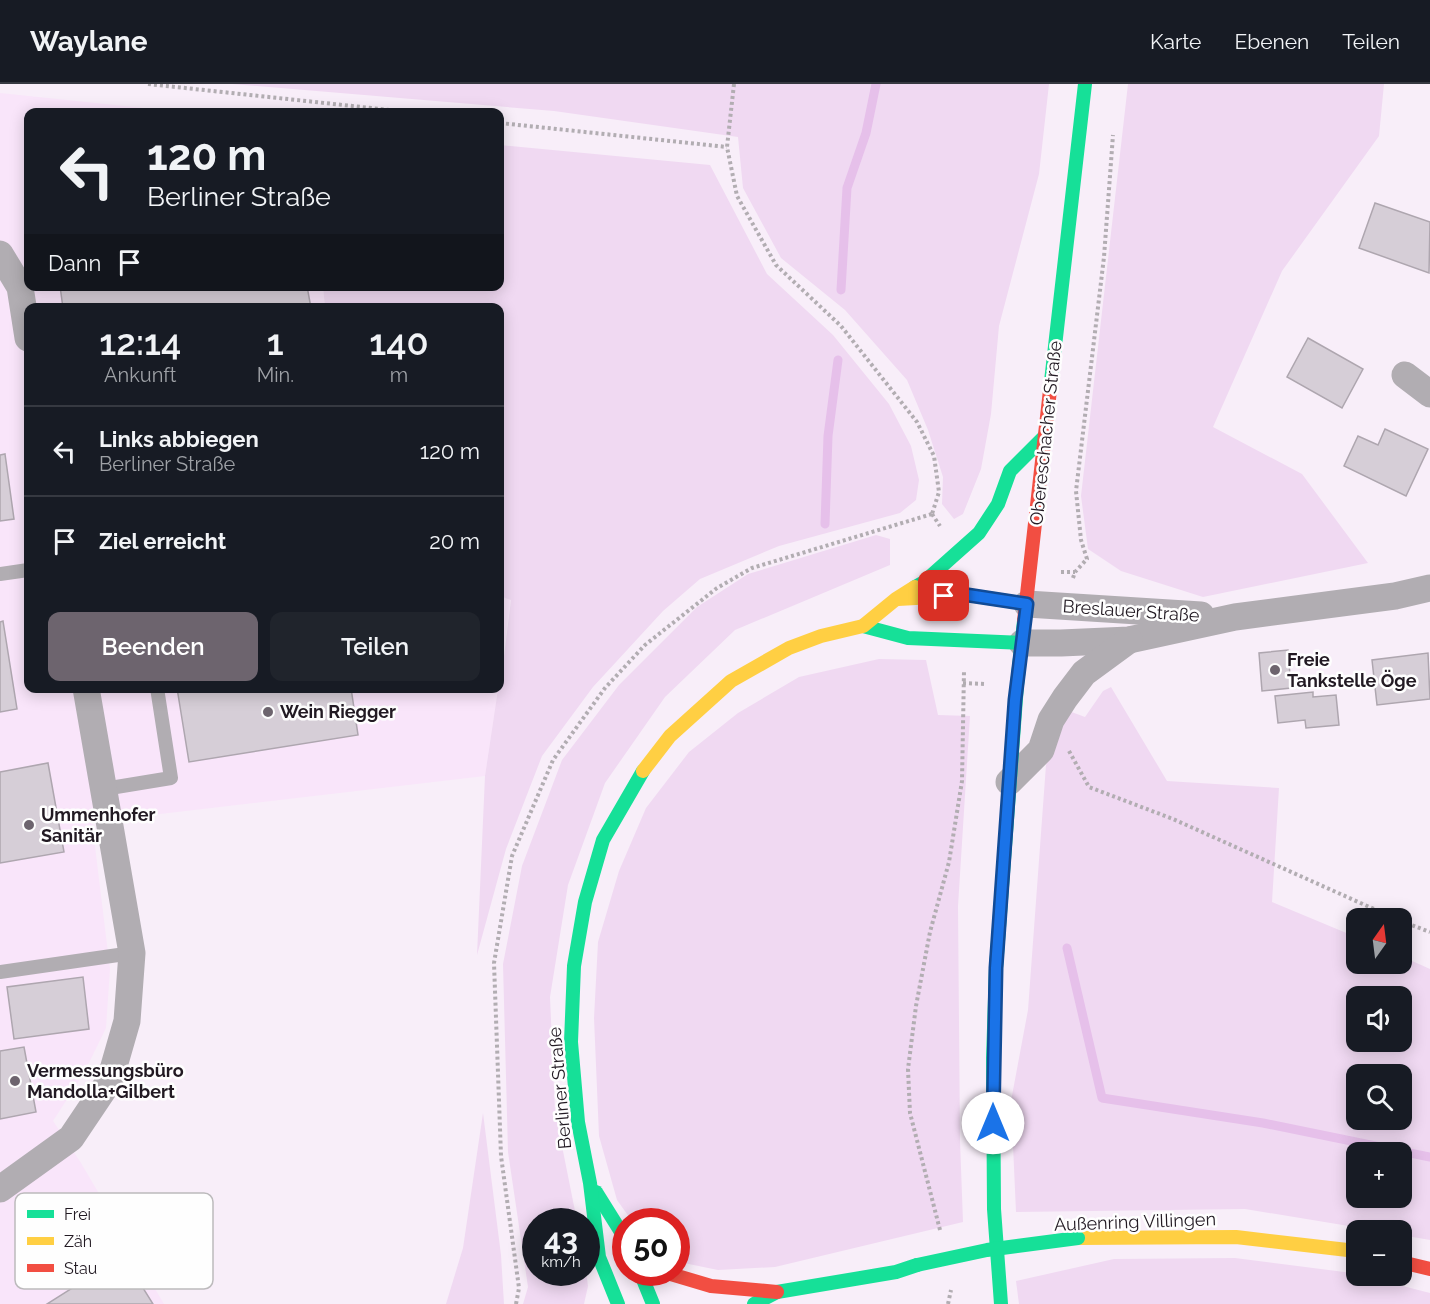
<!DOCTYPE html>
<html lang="de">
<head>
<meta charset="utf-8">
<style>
  body { margin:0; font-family:Raleway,sans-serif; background:#20242c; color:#f1f3f6; height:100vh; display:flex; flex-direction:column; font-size:22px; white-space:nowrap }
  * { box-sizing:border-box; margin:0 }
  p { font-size:20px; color:#9ea1a6 }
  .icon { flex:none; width:33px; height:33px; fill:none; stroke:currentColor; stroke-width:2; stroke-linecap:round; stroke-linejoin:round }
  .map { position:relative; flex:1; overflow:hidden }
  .details { position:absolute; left:24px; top:219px; width:480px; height:390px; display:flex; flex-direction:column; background:#171b24; border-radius:12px; box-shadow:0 3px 15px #0003 }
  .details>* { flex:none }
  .banner { position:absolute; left:24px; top:24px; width:480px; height:183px; border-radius:12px; box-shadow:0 3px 15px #0003; background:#171b24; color:#f1f3f6; overflow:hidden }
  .needle { width:39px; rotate:14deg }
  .tools { position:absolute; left:1346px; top:824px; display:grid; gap:12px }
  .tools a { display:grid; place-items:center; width:66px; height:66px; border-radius:12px; background:#171b24; box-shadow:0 3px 15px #0003; font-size:30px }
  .speed { position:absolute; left:522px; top:1124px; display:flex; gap:12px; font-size:30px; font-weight:700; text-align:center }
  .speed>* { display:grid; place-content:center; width:78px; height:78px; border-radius:50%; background:#171b24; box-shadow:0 3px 15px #0003; line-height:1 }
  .speed small { font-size:15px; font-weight:400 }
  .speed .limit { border:9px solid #d22; background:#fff; color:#111 }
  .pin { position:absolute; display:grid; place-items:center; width:51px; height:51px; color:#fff; margin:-26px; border-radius:12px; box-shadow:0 3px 9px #0006 }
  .me { position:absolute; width:66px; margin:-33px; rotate:0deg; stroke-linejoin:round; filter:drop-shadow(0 0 4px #0008) }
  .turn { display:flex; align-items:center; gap:21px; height:126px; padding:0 24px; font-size:27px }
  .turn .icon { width:78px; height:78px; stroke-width:2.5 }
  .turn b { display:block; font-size:42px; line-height:51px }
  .then { display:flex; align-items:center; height:57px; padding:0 24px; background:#0003; gap:12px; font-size:22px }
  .eta { display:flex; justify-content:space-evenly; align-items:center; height:102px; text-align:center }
  .eta b { font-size:36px; font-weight:600; line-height:42px }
  .action { display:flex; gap:12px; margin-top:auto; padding:12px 24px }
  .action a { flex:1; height:69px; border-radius:12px; background:#6d646e; color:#fff; font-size:24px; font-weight:600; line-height:69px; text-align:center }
  .action a+a { background:#20242c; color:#f1f3f6 }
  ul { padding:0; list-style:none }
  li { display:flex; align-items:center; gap:18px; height:90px; padding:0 24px; border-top:2px solid #363941 }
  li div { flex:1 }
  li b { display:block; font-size:22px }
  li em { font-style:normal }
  header { display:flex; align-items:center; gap:36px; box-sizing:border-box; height:84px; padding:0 30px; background:#171b24; border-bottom:2px solid #363941 }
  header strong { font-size:28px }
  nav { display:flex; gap:33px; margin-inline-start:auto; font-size:21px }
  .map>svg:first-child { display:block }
  .built { fill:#f9e5fa }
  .green { fill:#f0d9f2; fill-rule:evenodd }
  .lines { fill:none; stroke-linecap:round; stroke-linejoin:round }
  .stream { stroke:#e6c0ea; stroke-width:9 }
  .building { fill:#d6ced7; stroke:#aea6af; stroke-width:1.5 }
  .path { stroke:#b2adb2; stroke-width:4; stroke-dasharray:3 3; stroke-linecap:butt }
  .lane { stroke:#b1adb2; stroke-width:14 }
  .street { stroke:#b1adb2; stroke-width:27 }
  .fast { stroke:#16e098; stroke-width:14 }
  .slow { stroke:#ffcf43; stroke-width:14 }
  .jam { stroke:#f24e42; stroke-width:14 }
  .fast-bridge { stroke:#16e098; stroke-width:14 }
  .route-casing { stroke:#114b97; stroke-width:15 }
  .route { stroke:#1a73e8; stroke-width:10 }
  .poi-dot { fill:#6d646e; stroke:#fefefe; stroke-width:2 }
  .labels { text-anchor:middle; stroke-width:5; stroke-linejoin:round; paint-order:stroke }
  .street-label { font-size:18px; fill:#221a23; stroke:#fefefe }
  .poi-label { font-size:18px; font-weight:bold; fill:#221a23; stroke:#fefefe; text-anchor:start }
  .key { fill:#fefefe; stroke:#bcbabc; stroke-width:1.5 }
  .key-label { font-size:16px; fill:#221a23 }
</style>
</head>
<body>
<header>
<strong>Waylane</strong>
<nav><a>Karte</a><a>Ebenen</a><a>Teilen</a></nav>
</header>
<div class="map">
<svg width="1430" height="1220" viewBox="0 0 1430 1220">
  <rect width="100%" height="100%" fill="#f8eef9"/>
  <g class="built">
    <polygon points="0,9 182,28 28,28 28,202 323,203 325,223 28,224 28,604 498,605 485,692 92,738 110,885 106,944 84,989 53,1037 81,1079 164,1220 0,1220"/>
    <polygon points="500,512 511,515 500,593"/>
  </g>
  <g class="green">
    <polygon points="232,0 1049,0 1039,90 999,242 991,330 981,385 963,430 954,435 942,420 943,393 928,346 907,296 845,226 781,174 743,104 738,53 554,27"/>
    <polygon points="1128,0 1384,0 1379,52 1282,187 1213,343 1302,390 1368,479 1203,513 1121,487 1088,465 1081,412"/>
    <polygon points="500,61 710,81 767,190 833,251 889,320 911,362 919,396 916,416 900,429 779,462 700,495 663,527 593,603 542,672 506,765 477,871 485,692 498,605 500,604 511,516 500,512 500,224 325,223 323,203 500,202"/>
    <polygon points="876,451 890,455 890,481 735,546 665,613 605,699 568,801 550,913 555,1027 577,1137 536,1137 536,1188 586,1188 588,1202 584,1220 523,1220 528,1203 508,1068 503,880 522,782 562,676 619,601 697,523 748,490"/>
    <polygon points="879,575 926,576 938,631 970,632 958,822 960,1057 963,1138 775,1183 718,1186 679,1178 677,1176 676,1137 632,1137 617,1116 599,1052 594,934 598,858 619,787 646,724 689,668 738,629 799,593"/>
    <path d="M1111 603 1167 697 1279 704 1272 818 1356 853V879H1401V872L1430 885V1156L1401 1151V1146H1373L1245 1125 1016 1128 1011 1017 1028 926 1046 681 1069 627 1085 633 1103 607ZM1356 912H1401V957H1356ZM1356 990H1401V1035H1356ZM1356 1068H1401V1113H1356Z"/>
    <polygon points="483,1029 501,1171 504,1220 446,1220 463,1164"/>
    <polygon points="1235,1174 1352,1189 1430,1209 1430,1220 1019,1220 1016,1197 1114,1175"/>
  </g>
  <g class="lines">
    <g class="stream">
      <polyline points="841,206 847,104 866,49 876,0"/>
      <polyline points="825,440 828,352 838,276"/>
      <polyline points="1067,864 1102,1014 1263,1039 1430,1073"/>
    </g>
  </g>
  <g class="building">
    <polygon points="1375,119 1430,138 1429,189 1359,164"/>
    <polygon points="60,202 307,202 311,224 63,224"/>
    <polygon points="1308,254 1363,285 1342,324 1287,293"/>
    <polygon points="1385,345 1428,365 1406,412 1344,382 1358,352 1378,361"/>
    <polygon points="5,370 14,435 0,437 0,371"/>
    <polygon points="3,537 17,625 0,628 0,538"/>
    <polygon points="1288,566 1291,604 1262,607 1259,569"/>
    <polygon points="1428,569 1430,615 1377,621 1372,576"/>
    <polygon points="177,604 351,604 358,651 189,678"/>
    <polygon points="1313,608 1313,613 1336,611 1339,641 1306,644 1305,636 1278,639 1275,612"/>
    <polygon points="48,679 64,768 0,779 0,688"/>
    <polygon points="83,893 89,945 14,955 7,903"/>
    <polygon points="24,963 36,1028 0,1035 0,967"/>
    <polygon points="123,1172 153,1220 47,1220"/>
  </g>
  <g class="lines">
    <g class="path">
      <polyline points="148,0 408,28"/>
      <polyline points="734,0 727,63 737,112 776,181 841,242 917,338 934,372 939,408 932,430"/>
      <polyline points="500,39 727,63"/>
      <polyline points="932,430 940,442"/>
      <polyline points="1061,488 1075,488"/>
      <polyline points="1073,494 1075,488 1087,475 1081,456 1076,407 1104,173 1113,51"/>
      <polyline points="963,599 986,600"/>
      <polyline points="1069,667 1089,703 1173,735 1394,834"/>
      <polyline points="1401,837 1430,848"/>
      <polyline points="940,1146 910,1029 908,985 916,922 930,848 949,778 962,697 964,587"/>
      <polyline points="516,1220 519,1204 501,1072 494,879 512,772 553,676 605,604 645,561 717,504 752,484 932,430"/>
      <polyline points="948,1220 951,1206"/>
    </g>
    <g class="lane">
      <polyline points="0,490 28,486"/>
      <polyline points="104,705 171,694 157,604"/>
      <polyline points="0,888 132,869"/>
    </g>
    <g class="street">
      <polyline points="0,170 20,203 28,254"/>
      <polyline points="1405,291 1430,310"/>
      <polyline points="1027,520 1201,531"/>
      <polyline points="1022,559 1061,559 1129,556 1235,533 1395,512 1430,504"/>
      <polyline points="1009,698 1041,666 1051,636 1065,614 1084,589 1129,556"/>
      <polyline points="0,1105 71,1054 110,996 127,937 132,869 86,604"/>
    </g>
    <g class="fast">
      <polyline points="1050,306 1085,0"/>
      <polyline points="915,503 924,498 979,449 998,420 1010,387 1044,353"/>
      <polyline points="863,542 908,554 1022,559"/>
      <polyline points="596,1108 626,1156"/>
      <polyline points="640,1188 653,1220"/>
      <polyline points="618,1220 599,1173 590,1099 578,1038 571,958 574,882 585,818 603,756 643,687"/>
      <polyline points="754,1220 777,1208 896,1188 917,1181"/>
      <polyline points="1001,1220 994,1125 993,974 996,884 1017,601 1024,537"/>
    </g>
    <g class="slow">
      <polyline points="898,515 968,511 1027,520"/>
      <polyline points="643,687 670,652 731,597 789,564 821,552 863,542 896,515 915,503"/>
      <polyline points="1078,1154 1236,1153 1356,1167"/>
    </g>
    <g class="jam">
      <polyline points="1024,537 1050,306"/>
      <polyline points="1401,1178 1430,1185"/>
      <polyline points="664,1188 711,1202 777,1208"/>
    </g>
    <polyline class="fast-bridge" points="917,1181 987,1166 1078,1154"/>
  </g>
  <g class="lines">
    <g class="route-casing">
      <polyline id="route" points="944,512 968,511 1027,520 1015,616 996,884 993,1039"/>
    </g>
    <use href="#route" class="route"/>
  </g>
  <g class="poi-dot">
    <circle cx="1275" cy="586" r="6"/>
    <circle cx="268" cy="628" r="6"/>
    <circle cx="29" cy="741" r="6"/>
    <circle cx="15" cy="997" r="6"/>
  </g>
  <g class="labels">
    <g class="street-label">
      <text transform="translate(1046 349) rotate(-84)" y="6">Obereschacher Straße</text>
      <text transform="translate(1131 527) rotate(4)" y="6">Breslauer Straße</text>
      <text transform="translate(560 1004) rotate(-95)" y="6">Berliner Straße</text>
      <text transform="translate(1135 1138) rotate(-2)" y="6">Außenring Villingen</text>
    </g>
    <g class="poi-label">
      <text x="1287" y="582">Freie<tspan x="1287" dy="21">Tankstelle Öge</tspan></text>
      <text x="280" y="634">Wein Riegger</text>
      <text x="41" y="737">Ummenhofer<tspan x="41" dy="21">Sanitär</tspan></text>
      <text x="27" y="993">Vermessungsbüro<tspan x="27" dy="21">Mandolla+Gilbert</tspan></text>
    </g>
  </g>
  <rect x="15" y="1109" width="198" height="96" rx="9" class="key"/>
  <rect x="27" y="1126" width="27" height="8" fill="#16e098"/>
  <rect x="27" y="1153" width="27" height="8" fill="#ffcf43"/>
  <rect x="27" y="1180" width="27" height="8" fill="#f24e42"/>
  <g class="key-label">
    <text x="64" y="1136">Frei</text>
    <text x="64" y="1163">Zäh</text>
    <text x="64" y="1190">Stau</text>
  </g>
</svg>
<div class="tools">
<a><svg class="needle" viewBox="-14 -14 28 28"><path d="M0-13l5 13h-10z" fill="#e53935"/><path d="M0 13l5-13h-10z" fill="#9ea1a6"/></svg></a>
<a><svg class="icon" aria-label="sound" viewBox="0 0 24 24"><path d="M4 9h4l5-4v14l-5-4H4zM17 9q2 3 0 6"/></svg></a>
<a><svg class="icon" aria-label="search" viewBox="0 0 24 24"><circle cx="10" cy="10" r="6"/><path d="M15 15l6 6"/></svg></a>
<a>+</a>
<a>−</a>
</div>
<div class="speed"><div>43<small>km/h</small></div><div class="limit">50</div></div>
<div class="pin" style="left:944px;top:512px;background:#d93025"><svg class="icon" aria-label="arrive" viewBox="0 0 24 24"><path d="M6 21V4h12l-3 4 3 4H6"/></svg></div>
<svg class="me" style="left:993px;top:1039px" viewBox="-20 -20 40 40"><circle r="19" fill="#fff"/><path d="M0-13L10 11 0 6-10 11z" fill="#1a73e8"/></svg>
<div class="banner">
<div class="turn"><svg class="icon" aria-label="left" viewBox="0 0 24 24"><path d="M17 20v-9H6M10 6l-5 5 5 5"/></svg><div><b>120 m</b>Berliner Straße</div></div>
<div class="then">Dann<svg class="icon" aria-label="arrive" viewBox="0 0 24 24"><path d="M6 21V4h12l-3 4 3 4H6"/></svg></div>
</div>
<section class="details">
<div class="eta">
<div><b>12:14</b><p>Ankunft</p></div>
<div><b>1</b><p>Min.</p></div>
<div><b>140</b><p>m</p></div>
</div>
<ul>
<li><svg class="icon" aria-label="left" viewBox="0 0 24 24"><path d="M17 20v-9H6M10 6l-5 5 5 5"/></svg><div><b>Links abbiegen</b><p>Berliner Straße</p></div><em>120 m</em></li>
<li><svg class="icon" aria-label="arrive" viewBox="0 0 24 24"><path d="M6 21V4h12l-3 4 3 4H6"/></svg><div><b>Ziel erreicht</b></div><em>20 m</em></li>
</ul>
<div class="action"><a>Beenden</a><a>Teilen</a></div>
</section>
</div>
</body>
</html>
